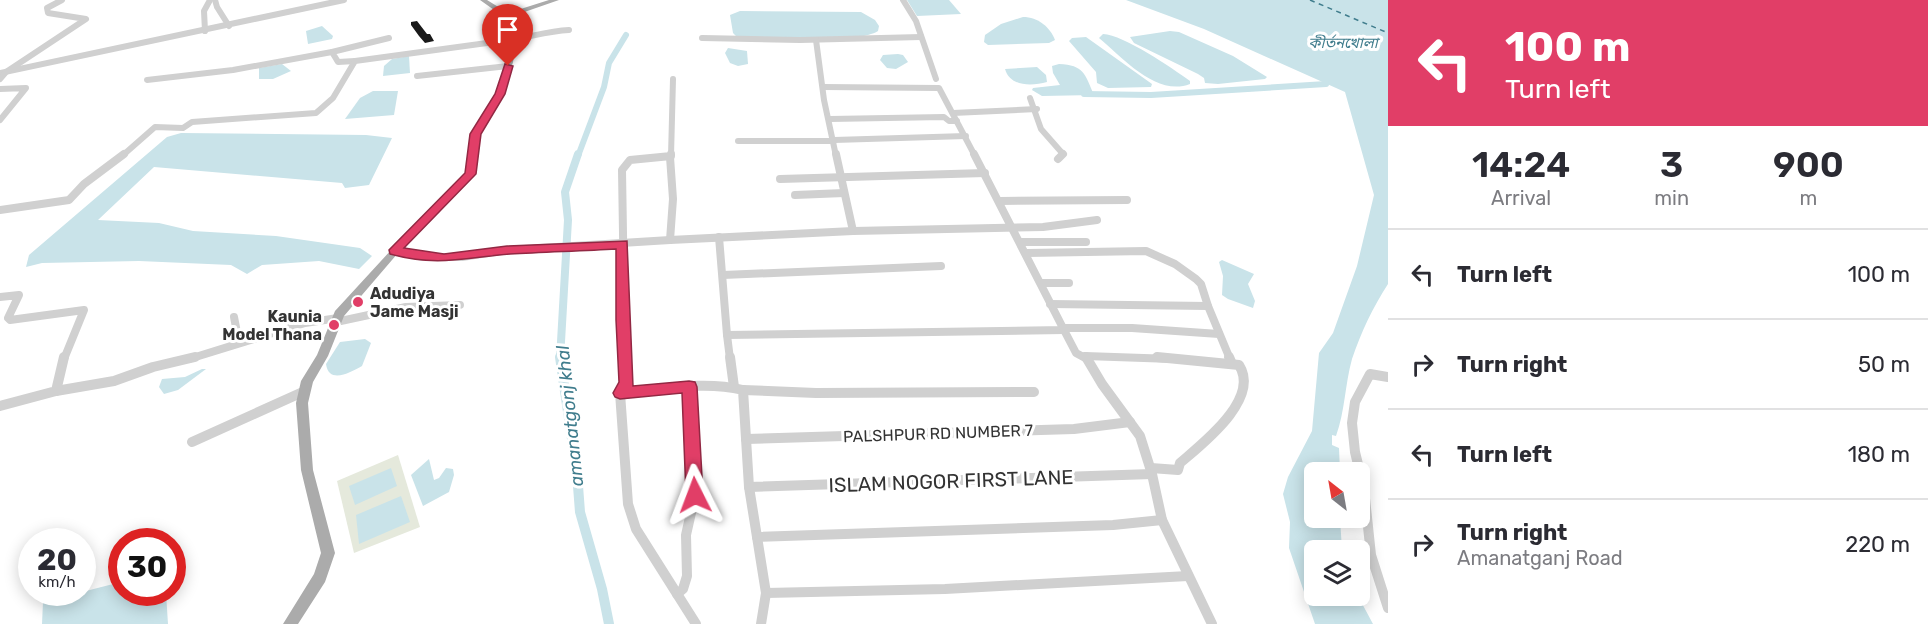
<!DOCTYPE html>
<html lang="en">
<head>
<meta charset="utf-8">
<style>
  body { margin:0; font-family:Rubik,"Noto Sans Bengali",sans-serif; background:#f7f7f7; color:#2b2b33; height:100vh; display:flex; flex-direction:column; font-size:22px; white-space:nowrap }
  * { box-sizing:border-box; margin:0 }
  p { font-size:20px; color:#7c7c81 }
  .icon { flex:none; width:33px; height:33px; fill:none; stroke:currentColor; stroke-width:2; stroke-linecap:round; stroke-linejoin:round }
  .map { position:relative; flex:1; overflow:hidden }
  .side { display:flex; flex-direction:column; background:#fff; width:540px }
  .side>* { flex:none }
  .hud { background:#e13e67; color:#fff; overflow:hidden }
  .needle { width:39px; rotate:329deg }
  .buttons { position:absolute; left:1304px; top:462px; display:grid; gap:12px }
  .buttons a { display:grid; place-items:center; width:66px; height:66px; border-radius:9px; background:#fff; box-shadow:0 3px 15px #0003; font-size:30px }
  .speed { position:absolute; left:18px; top:528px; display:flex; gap:12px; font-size:30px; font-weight:700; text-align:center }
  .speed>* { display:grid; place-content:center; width:78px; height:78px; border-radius:50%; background:#fff; box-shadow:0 3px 15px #0003; line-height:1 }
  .speed small { font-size:15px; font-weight:400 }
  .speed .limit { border:9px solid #d22; background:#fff; color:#111 }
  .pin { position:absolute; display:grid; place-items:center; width:51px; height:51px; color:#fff; margin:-62px -26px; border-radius:50% 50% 50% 0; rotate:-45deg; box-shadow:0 0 6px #0007 }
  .pin .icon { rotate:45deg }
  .me { position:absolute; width:66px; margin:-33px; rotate:357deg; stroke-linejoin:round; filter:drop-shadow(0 0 4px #0008) }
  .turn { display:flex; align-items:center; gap:21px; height:126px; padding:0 18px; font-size:27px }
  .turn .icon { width:78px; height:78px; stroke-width:2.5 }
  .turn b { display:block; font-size:42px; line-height:51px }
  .eta { display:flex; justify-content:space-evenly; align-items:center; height:102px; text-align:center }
  .eta b { font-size:36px; font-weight:600; line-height:42px }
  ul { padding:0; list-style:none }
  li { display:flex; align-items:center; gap:18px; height:90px; padding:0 18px; border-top:2px solid #e1e1e2 }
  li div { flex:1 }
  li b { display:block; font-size:22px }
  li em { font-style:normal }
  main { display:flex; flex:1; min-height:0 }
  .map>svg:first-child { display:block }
  .green { fill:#e5e9dc }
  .water { fill:#c9e3e9 }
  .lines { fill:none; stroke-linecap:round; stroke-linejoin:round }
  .canal-far2 { stroke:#c9e3e9; stroke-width:6 }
  .canal-far1 { stroke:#c9e3e9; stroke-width:8 }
  .canal { stroke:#c9e3e9; stroke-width:10 }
  .ferry { stroke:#407d8d; stroke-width:1.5; stroke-dasharray:5 4.5; stroke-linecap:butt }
  .building { fill:#1a1a1a }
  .minor-far2 { stroke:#d0d0d0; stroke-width:6 }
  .minor-far1 { stroke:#d0d0d0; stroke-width:8 }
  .minor { stroke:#d0d0d0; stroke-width:10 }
  .major { fill:#ababab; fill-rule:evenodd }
  .route { fill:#e13e67; stroke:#922843; stroke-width:1.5 }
  .poi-dot { fill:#e13e67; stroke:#fff; stroke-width:2 }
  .labels { text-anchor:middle; stroke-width:6; stroke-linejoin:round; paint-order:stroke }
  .far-water-label { font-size:15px; font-style:italic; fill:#407d8d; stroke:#fff }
  .poi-label { font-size:16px; font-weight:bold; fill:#333; stroke:#fff; text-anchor:start }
  .street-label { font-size:16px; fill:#333; stroke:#fff }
  .water-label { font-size:18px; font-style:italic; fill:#407d8d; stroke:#fff }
  .near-street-label { font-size:20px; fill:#333; stroke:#fff }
</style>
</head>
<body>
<main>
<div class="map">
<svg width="1388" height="624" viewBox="0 0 1388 624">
  <rect width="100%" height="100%" fill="#fff"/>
  <polygon class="green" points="398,455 420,527 354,553 337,481"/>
  <g class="water">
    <polygon points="907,0 949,0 961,14 917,16"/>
    <path d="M1126 0H1388V284C1373 307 1361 332 1352 359 1345 384 1345 411 1336 436L1332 435V445L1339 448 1340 472H1314V518H1340L1342 550H1314V596H1358L1373 624H1315L1289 548 1290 522 1283 494 1288 477 1312 431 1319 353 1333 333 1357 266 1374 195 1345 92 1204 29Z"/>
    <path d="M740 11 861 12 875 20 879 26 878 31C856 45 766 37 736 36L733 33 730 15Z"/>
    <path d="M1023 17C1038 17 1050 27 1055 40L1049 43 988 45 984 42 985 35 1001 24Z"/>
    <polygon points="322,26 333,36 332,39 308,44 306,31"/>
    <polygon points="1170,31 1179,32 1233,56 1267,77 1265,79 1218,84 1205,83 1204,78 1198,74 1134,43 1130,37"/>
    <path d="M1103 34C1124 35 1172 68 1190 81V84C1156 97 1122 57 1099 38Z"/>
    <polygon points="1086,37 1152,84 1151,87 1108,88 1097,83 1096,72 1069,41 1072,38"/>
    <polygon points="728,48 747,51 748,64 738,66 730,63 725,53"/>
    <polygon points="898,54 903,55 908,62 896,69 887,68 880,60 883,55"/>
    <polygon points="409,56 410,73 383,76 384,66 392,59"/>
    <polygon points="282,64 291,71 273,79 259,79 259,68"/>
    <path d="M1059 64C1084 65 1085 74 1094 95L1042 96 1032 90 1033 88 1060 85 1053 73 1052 66Z"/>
    <path d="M1037 67 1046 75 1047 82C1032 86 1010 87 1005 69Z"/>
    <polygon points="373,91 398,91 394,115 345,119 360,98"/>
    <polygon points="181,133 366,135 392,138 369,185 345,188 342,183 154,167 98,220 159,223 193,231 276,236 360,248 372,256 359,269 319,261 262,265 247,274 231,265 139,261 42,263 26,267 29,255 167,137"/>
    <polygon points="1222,260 1254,274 1248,284 1255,301 1253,308 1228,299 1222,295 1223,276 1219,262"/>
    <path d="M365 339 371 343 362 366C351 372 329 385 326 364L340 342Z"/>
    <polygon points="202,369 206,369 178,390 164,394 159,387 162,379 185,377"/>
    <polygon points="429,459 434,480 439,478 446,468 453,469 454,475 449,492 423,506 411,475"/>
    <polygon points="391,468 397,486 355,505 349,486"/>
    <polygon points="401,496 410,522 359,544 356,515"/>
    <polygon points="121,582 122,592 166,593 168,624 42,624 43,602"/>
  </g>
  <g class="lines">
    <g class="canal-far2">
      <polyline points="1084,94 1151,95 1326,84"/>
      <polyline points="578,156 604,87 609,63 626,35"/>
    </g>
    <polyline class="canal-far1" points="560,359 568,220 565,192 578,154"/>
    <polyline class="canal" points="560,357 577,473 580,512 602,589 609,624"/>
    <polyline class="ferry" points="1310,0 1388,33"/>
  </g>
  <polygon class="building" points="417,21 427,34 430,34 434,41 425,43 419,36 411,25 411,22"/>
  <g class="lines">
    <g class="minor-far2">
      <polyline points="215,0 217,7 229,26"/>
      <polyline points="903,0 916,21 936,79"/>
      <polyline points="205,31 204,11 210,0"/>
      <polyline points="702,38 800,40 921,37"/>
      <path d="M509 40C530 37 548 31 569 30"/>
      <polyline points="816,40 824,100 836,156"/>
      <polyline points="355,61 338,62 332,52 389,38"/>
      <polyline points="0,73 344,0"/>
      <polyline points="417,76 508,66"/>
      <polyline points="0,79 6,72 86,19 48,13 47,8 62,0"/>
      <polyline points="147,80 233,70 332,52"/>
      <polyline points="823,87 939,88 975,156"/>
      <polyline points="0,89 26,88 0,120"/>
      <polyline points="1030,98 1041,129 1063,154 1061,156"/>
      <polyline points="953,113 1037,109"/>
      <polyline points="830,119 944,117 949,121 957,121"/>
      <polyline points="834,140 966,136"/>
      <polyline points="738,141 834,141"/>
      <polyline points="122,156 155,127 183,128 192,122 316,113 333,98 355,61 509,40"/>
      <polyline points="671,156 673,79"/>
    </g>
    <g class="minor-far1">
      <polyline points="836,154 853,231"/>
      <polyline points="670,157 673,199 670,240"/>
      <polyline points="1058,159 1063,154"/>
      <polyline points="780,179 985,173"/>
      <polyline points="795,195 844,193"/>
      <polyline points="1000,201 1127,200"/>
      <polyline points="0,210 69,200 84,184 124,154"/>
      <polyline points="719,237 727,335 1064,330 974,154"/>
      <polyline points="1021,242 1086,242"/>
      <polyline points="395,251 423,257 462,257 507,250 670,240 853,231 1043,227 1097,220"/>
      <polyline points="1027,253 1146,251 1175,264 1196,279 1201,284 1208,306"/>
      <polyline points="723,275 941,266"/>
      <polyline points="1042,283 1069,283"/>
      <polyline points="0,297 19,295 8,318 10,320 84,310 64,359"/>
      <polyline points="1050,304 1208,306 1230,359"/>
      <polyline points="234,317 239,343"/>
      <polyline points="336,322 406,307 460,305"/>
      <polyline points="1063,328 1132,328 1219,334"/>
      <polyline points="1064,330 1076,353 1087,359"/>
      <polyline points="727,335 730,359"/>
      <polyline points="1085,356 1173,359"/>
      <polyline points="189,359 305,323 338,318"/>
      <polyline points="625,359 622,170 630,160 671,156 671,154"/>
    </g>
    <g class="minor">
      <polyline points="625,357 627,383 620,393 628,504 636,529 696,624"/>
      <polyline points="730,357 734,387"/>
      <polyline points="1086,357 1102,384 1140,436 1152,474 1162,520 1212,624"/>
      <polyline points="1229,357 1232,364"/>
      <polyline points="1388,377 1370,374 1355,402 1352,423 1355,452 1364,489 1371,555 1388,608"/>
      <polyline points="743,390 816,393 1034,392"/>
      <polyline points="56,391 114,381 153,367 195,357"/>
      <path d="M620 393C661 390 702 380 743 390L749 487 766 593 761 624"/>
      <polyline points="0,406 56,391 64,357"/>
      <polyline points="746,439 1074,429 1130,422"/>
      <polyline points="192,442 305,391"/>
      <path d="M1151 468 1178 470 1180 463C1202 444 1261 399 1239 365L1157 357"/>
      <polyline points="749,487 1152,474"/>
      <polyline points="757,537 1113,525 1162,520"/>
      <polyline points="766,593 945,589 1188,576"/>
      <polyline points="677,594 683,589 687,576 686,535 695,495 689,387"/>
    </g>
    <polygon class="major" points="480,0 487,0 508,13 549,0 559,0 510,17 515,51 513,62 504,94 480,134 474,174 398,253 344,316 328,356 313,382 308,403 313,470 335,553 325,582 298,624 283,624 314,574 321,553 301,470 296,403 301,381 317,355 335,311 392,249 466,173 472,134 496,94 505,62 507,51 504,17"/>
  </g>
  <path class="route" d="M505 64 513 66 505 94 481 134 476 174 404 248 444 254 507 246 627 241 633 386 689 381 695 382 697 387 703 495 701 501 695 503 689 501 686 495 682 393 620 399 615 397 613 393 619 382 616 320V249C581 251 545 252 510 254 463 258 438 267 390 254L389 250 465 173 470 134 495 94Z"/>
  <g class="poi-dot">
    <circle cx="358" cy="302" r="6"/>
    <circle cx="334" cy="325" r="6"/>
  </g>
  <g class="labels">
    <g class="far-water-label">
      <text x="1343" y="48">কীর্তনখোলা</text>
    </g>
    <g class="poi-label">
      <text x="370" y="299">Adudiya<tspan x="370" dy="18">Jame Masji</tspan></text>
      <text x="322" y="322" text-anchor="end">Kaunia<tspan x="322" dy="18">Model Thana</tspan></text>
    </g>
    <g class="street-label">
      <text transform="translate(938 433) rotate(-2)" y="6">PALSHPUR RD NUMBER 7</text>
    </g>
    <g class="water-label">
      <text transform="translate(570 416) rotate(-96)" y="6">amanatgonj khal</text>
    </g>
    <g class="near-street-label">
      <text transform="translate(951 481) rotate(-2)" y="7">ISLAM NOGOR FIRST LANE</text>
    </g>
  </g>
</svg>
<div class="buttons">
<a><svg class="needle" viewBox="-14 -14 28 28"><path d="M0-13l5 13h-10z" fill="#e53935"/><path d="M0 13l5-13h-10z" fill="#7c7c81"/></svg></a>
<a><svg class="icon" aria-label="layers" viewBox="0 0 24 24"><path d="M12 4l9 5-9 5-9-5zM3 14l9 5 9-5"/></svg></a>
</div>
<div class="speed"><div>20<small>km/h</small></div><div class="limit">30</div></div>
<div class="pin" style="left:508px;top:66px;background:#d93025"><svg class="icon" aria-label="arrive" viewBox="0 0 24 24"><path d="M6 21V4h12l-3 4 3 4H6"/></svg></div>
<svg class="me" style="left:695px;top:495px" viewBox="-20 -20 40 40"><path d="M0-17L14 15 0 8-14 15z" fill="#e13e67" stroke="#fff" stroke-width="4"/></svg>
</div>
<section class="side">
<div class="hud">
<div class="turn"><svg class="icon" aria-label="left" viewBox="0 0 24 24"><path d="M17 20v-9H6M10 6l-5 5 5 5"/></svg><div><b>100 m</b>Turn left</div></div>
</div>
<div class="eta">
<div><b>14:24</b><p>Arrival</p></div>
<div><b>3</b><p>min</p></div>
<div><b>900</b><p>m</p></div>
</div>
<ul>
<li><svg class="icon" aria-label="left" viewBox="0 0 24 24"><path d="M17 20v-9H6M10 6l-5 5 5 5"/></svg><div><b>Turn left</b></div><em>100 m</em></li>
<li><svg class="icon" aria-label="right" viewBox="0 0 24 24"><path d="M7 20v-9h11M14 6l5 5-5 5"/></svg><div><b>Turn right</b></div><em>50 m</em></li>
<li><svg class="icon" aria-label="left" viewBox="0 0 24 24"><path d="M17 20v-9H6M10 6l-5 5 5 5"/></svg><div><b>Turn left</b></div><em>180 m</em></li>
<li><svg class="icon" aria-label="right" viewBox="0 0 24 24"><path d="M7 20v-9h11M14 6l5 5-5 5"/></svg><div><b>Turn right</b><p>Amanatganj Road</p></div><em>220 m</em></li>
</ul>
</section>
</main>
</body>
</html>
